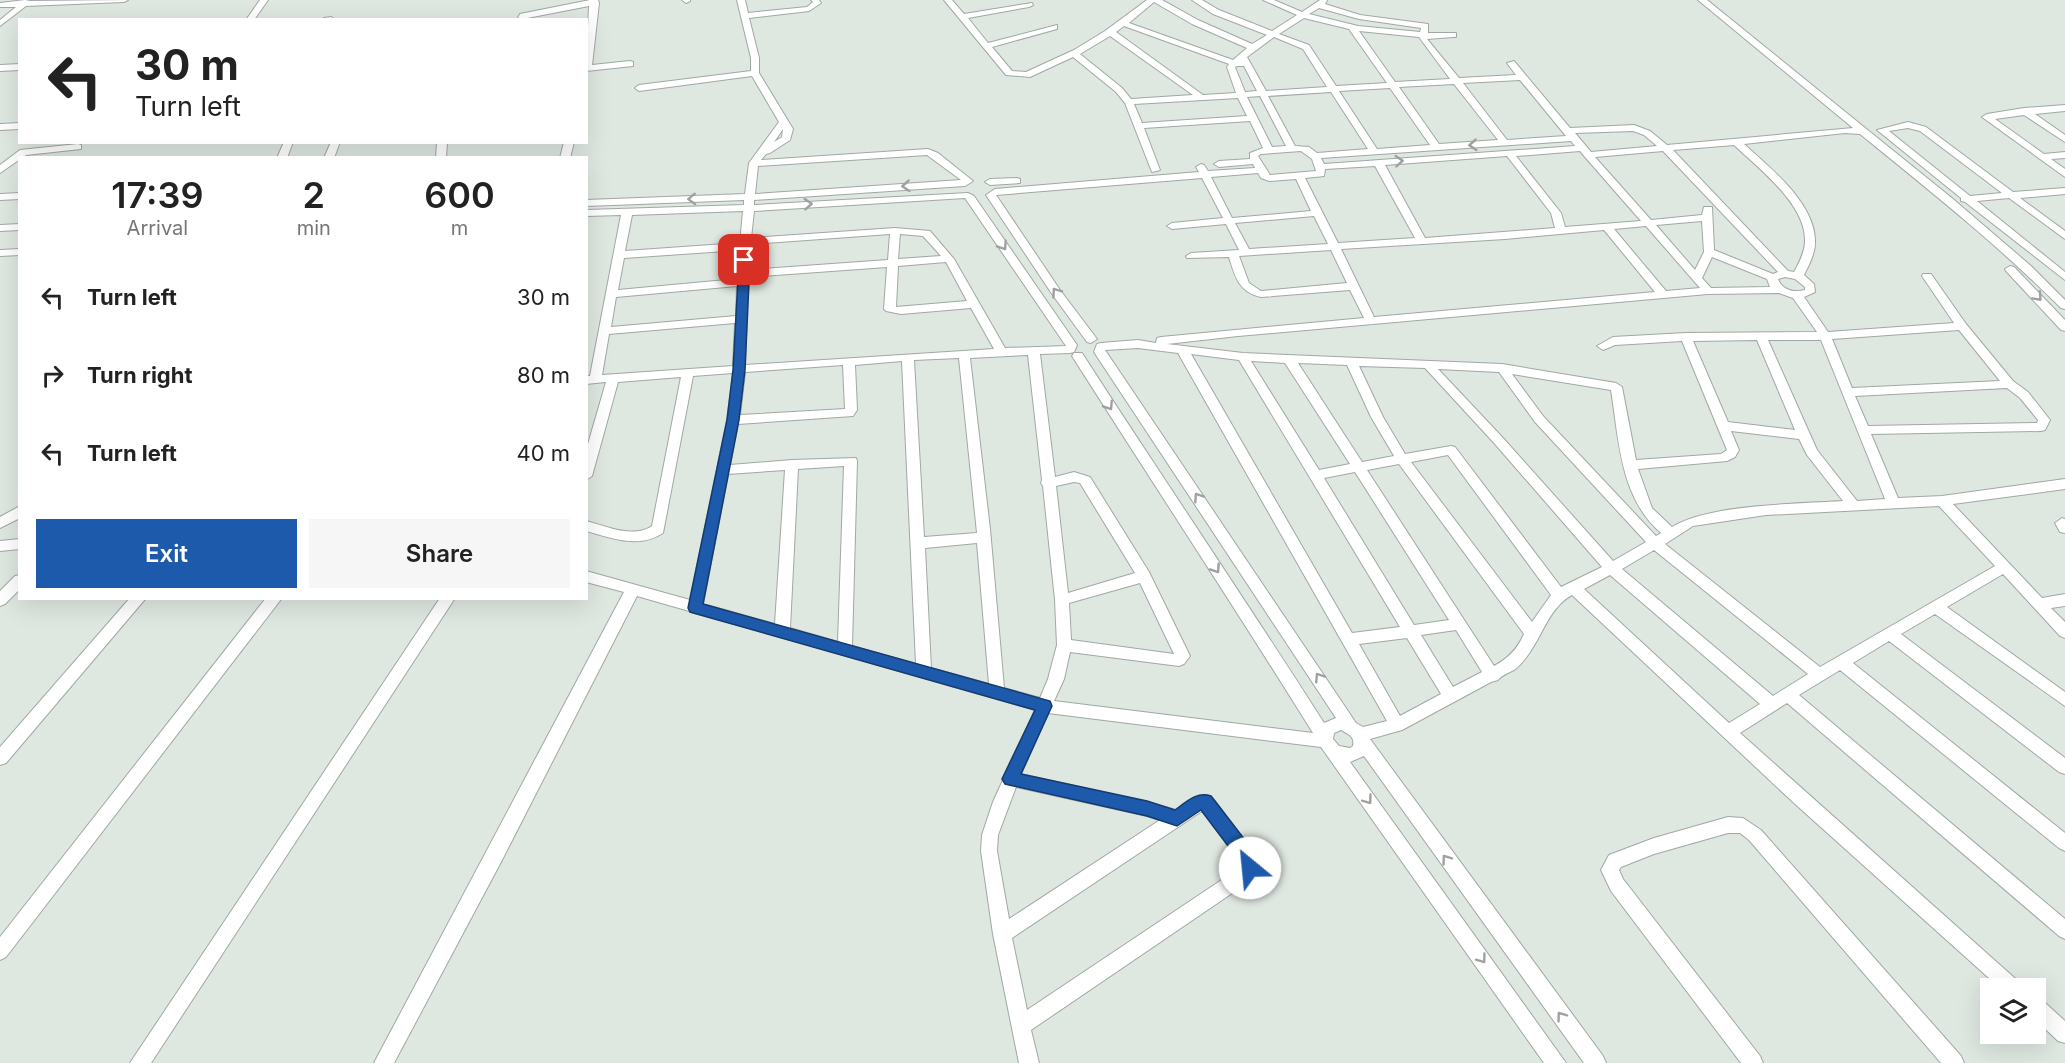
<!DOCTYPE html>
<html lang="en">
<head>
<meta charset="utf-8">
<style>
  body { margin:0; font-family:Inter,sans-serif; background:#f6f6f6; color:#222; height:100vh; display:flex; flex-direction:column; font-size:22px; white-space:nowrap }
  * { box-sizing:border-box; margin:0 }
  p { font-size:20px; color:#767676 }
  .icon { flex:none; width:33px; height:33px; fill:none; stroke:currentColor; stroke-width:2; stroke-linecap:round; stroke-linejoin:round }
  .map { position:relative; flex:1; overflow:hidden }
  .details { position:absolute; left:18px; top:156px; width:570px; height:444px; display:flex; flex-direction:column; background:#fff; border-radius:0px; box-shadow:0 6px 24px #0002 }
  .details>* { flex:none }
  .top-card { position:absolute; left:18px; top:18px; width:570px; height:126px; border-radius:0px; box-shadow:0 6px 24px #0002; background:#fff; color:#222; overflow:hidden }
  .buttons { position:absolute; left:1980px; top:978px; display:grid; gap:12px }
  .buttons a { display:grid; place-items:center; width:66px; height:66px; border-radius:0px; background:#fff; box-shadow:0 6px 24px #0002; font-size:30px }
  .pin { position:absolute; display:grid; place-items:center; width:51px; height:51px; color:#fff; margin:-26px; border-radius:12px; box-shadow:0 3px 9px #0006 }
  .me { position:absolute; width:66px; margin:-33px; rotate:332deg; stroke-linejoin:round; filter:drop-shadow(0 0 4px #0008) }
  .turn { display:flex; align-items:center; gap:21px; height:126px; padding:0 18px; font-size:27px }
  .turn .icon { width:78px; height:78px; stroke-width:2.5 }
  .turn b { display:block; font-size:42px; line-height:51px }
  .eta { display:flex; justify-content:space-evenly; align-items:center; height:102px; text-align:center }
  .eta b { font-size:36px; font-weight:600; line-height:42px }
  .cta { display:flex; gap:12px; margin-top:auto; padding:12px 18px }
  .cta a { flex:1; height:69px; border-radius:0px; background:#1e5aab; color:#fff; font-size:24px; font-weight:600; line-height:69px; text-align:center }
  .cta a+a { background:#f6f6f6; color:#222 }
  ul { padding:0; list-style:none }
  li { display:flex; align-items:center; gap:18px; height:78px; padding:0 18px }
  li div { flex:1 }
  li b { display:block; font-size:22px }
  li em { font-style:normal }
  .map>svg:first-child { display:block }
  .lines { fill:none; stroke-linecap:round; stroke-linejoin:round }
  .minor-casing { stroke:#a1a8a3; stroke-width:2 }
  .minor { fill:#fff; fill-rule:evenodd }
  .oneway { stroke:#9fa09f }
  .route { fill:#1e5aab; stroke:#143a6f; stroke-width:1.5 }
</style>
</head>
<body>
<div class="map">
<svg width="2065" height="1063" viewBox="0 0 2065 1063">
  <rect width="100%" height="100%" fill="#dfe7e1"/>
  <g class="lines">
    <g class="minor-casing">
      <g id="minor">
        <polygon points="25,0 30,1 128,0 124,2 26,6 0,26 0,20 16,7 0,7 0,3"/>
        <polygon points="260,0 268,0 254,20 246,20"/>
        <polygon points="590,0 598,0 599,3 592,65 630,61 633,62 633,66 586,71 589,6 517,20 520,14"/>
        <polygon points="682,0 690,0 690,1 686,3"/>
        <path d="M737 0H745L748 13 807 7 813 2 811 0H819L821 3 809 11 749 18 759 58V73L793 129 790 140 770 153 766 154 761 160 928 149 938 153 973 181 965 186 754 200V205L968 193 974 196 1077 345 1074 352 1070 353 1040 354 1055 477 1074 472 1090 477 1149 572 1190 656 1184 664 1179 666 1070 652 1064 679 1054 701 1313 733C1234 606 1152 482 1072 356L1074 353H1082C1162 477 1245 599 1324 723L1336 718 1094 352 1097 344 1101 343 1138 340 1156 343 1157 338 1161 337 1364 318 1350 290 1261 297C1239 292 1235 277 1229 257L1187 258 1186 256 1191 253 1239 250 1226 224 1172 229 1167 226 1172 223 1223 218 1202 178 996 195 1060 290 1097 339 1091 343 1087 342 1052 294 986 195 995 189 1199 172 1196 167 1201 164 1204 165 1208 171 1255 168 1253 164 1219 167 1214 164 1219 161 1250 159V153L1263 148 1250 121 1144 128 1160 170 1152 172 1125 103 1116 92 1073 57 1030 77 1006 75 944 0H952L964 14 1032 3 1033 5 1029 7 968 18 988 43 1057 25V29L992 47 1012 71 1026 72 1074 50 1105 31 1147 0H1162L1198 20 1252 44 1267 35 1213 14 1192 0H1202L1219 10 1272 31 1297 15 1263 0H1274L1302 12 1320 0H1327L1325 4 1360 15 1428 24V33H1456V37H1453L1427 39 1459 78 1516 75 1507 63 1514 61 1570 128 1634 125 1650 131 1667 145 1853 128 1698 0H1707L1953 199 2031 266 2065 300V309L2061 308C1998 245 1929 190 1860 134L1845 133 1744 144C1769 167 1814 202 1815 240 1816 252 1809 265 1804 275L1814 284 1815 292 1804 297 1828 332 1954 323 1922 276 1923 274H1931L1966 324 2013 381 2028 392 2050 420 2045 430 2041 431 1871 434 1898 498 1942 496 2065 479V489L1953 504 2042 598 2065 594V606L2051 608 2065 622V638L2060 636 2003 574 1947 607 2065 692V706L1935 614 1901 634 2065 758V774L2059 772 1889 641 1853 663 2065 833V851L2059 848 1840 670 1799 695 2065 919V939L2059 936 1787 703 1740 733 2019 982 2022 988H2000L1794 803 1572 595C1551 606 1543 633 1530 652 1526 658 1520 666 1514 670 1508 673 1502 675 1498 680L1491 682 1402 730 1370 739 1603 1056 1606 1063H1584L1364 756 1350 762 1566 1063H1544L1321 747 1048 713 1021 774 1147 802 1176 810 1202 795 1215 801 1255 854 1259 868 1250 881 1031 1030 1039 1063H1019L993 934 981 851 982 835 993 802 1035 710 637 596 501 862 394 1063H374L624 592 586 582V571L690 600 727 420 733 373 693 376 663 533C639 549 612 538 586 531V521C606 526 633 539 652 526L681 377 618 382 592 476 586 480V451L606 382 586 384V376H590L621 215 586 216V210L744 205V200L586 206V200L745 194 749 163 779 122 752 76 639 91 635 88 639 85 751 71V58ZM1154 2 1192 24 1247 48 1233 60 1129 23ZM1319 8 1359 19 1421 28 1420 32 1358 26 1309 14ZM1304 18 1349 29 1387 83 1336 86 1309 45 1279 34ZM1124 26 1229 64 1227 67 1236 93 1203 95 1116 32ZM1359 31 1419 37 1450 79 1395 82ZM1110 36 1193 95 1131 99 1122 88 1080 54ZM1274 37 1303 49 1327 87 1266 91 1247 57ZM1237 66H1244L1257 91 1245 92 1235 67ZM1520 80 1566 136 1507 140 1463 83ZM1454 84 1498 140 1439 144 1399 87ZM1390 88 1430 145 1377 149 1339 91ZM1331 92 1368 149 1317 153 1309 147 1295 146 1268 96ZM1260 96 1286 146 1272 147 1247 97ZM1238 98 1247 116 1142 123 1134 104ZM783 129 782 137 774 142ZM1633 131 1644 135 1657 146 1591 152 1575 133ZM1571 141 1575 146 1324 164 1321 158ZM1734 145C1758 168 1806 204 1805 241 1805 252 1799 263 1794 272L1788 271 1673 150ZM1301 151 1312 159 1316 171 1270 175 1258 156 1261 154ZM1580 151 1585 157 1641 221 1565 227 1561 213 1516 156ZM1663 151 1778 272 1773 274 1714 250 1712 207H1704L1702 215 1651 220 1595 157ZM927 155 961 180 755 194 758 166ZM1507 156 1551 213 1555 228 1425 238 1385 165ZM1375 166 1415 238 1338 243 1305 178 1324 176 1325 169ZM1258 173 1261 178 1269 181 1296 179 1311 211 1232 218 1211 177ZM965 198 1066 346 1005 348 954 259 930 231 895 228 751 238 754 211ZM743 211 740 243 625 251 632 215ZM1314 216 1328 244 1249 249 1235 223ZM1702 221 1704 252 1695 270 1656 225ZM1646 226 1700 288 1666 291 1614 229ZM1604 230 1655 292 1374 317 1341 249 1505 239ZM890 234 888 260 749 270 751 244ZM900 234 923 236 941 256 898 259ZM740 250 737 279 618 290 624 258ZM1331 250 1347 283 1261 291 1249 283 1239 256ZM1712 257 1767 279 1770 287 1711 288 1702 278ZM946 262 967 301 896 307 898 266ZM887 267 884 309 886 311 901 314 971 308 994 349 745 365 748 277ZM1785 277 1795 279 1805 287V290C1794 293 1782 290 1778 279ZM737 286 736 316 611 327 616 297ZM1779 293 1793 298 1817 332 1686 333 1613 337 1597 346 1603 350 1615 345 1682 341 1727 450 1721 454 1636 460 1622 387 1616 383 1502 364 1243 353 1167 344 1238 336 1708 294ZM735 323 733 366 602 375 609 334ZM1959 330 2000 381 1852 388 1832 339ZM1757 340 1795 430 1728 422 1693 341ZM1768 340H1821L1885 499 1857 501 1817 450ZM1138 348 1178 353 1387 721 1363 727 1356 723 1105 350ZM1191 354 1239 360 1400 627 1352 633ZM1028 355 1042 480 1041 483 1043 486 1055 600 1057 645 1048 679 1040 698 1004 688 990 529 970 358ZM959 358 977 533 924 537 914 360ZM902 361 916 664 852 646 857 461 856 458 792 460 730 465 738 424 853 416 857 410 855 365ZM1251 361 1285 363 1350 464 1319 470ZM1298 363 1347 365 1371 417 1394 456 1362 462ZM843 365 845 409 740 415 745 372ZM1359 366 1425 368 1495 444 1602 567 1561 587 1455 447 1451 446 1405 454 1383 417ZM1438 369 1499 372 1535 422 1646 542 1613 561 1503 438ZM1512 374 1611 390C1619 440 1620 498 1661 533L1656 536 1543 416ZM2007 388 2020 398 2038 420 2037 423 1868 426 1855 396ZM1731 431 1799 439 1807 455 1843 501C1797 504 1710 504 1672 527L1652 508 1638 469 1727 461 1735 457 1739 450ZM1448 455 1551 595 1532 622 1411 462ZM1399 464 1524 634C1518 648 1509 658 1494 666L1367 470ZM844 466 838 642 790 628 798 469ZM785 470 775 624 703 604 728 474ZM1355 472 1449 620 1414 625 1324 478ZM1074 482 1080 483 1135 573 1068 593 1056 486ZM1939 506 1995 566 1820 667 1665 544 1693 526 1766 515ZM977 543 989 684 931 668 925 548ZM1654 550 1808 674 1773 696 1622 569ZM1610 575 1760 704 1729 723 1584 589ZM1140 583 1174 654 1071 640 1069 603ZM1456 630 1482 672 1453 687 1421 635ZM1407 638 1441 694 1400 716 1359 644ZM1341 730C1348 734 1355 736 1353 746L1350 748 1339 746 1333 739 1334 733ZM1016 787 1147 816 1160 820 1009 919 997 851 998 835ZM1202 811 1241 863 1238 869 1027 1010 1012 938Z"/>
        <polygon points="331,17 335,20 323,20 324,18"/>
        <polygon points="20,64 20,70 0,71 0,65"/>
        <polygon points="2065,105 2065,111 2035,114 2065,135 2065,142 2024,115 1995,119 2044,154 2065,152 2065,158 2051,159 2065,169 2065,177 1982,117 1987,114 2024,108"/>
        <path d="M1908 122 1926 127 2013 192 2065 188V194L2020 198 2065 231V239L2009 198 1977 201 2065 272V280L1965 202 1961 201V198L1877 130ZM1908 128 1920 131 2002 193 1970 196 1889 131Z"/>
        <polygon points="20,123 20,129 0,130 0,124"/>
        <polygon points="284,142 293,142 287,158 277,158"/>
        <polygon points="331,142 340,142 334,158 324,158"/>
        <polygon points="437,142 447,142 446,158 436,158"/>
        <polygon points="564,142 574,142 570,158 560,158"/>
        <polygon points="78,144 81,145 81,149 26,155 0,173 0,165 20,150"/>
        <polygon points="1017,178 1020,179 1020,183 990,185 985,182 990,179"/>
        <polygon points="20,193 20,199 0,200 0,194"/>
        <polygon points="20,224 20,230 0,231 0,225"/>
        <polygon points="20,249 20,255 0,256 0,250"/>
        <polygon points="2010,266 2014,267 2065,320 2065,331 2061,330 2006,271 2005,269"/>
        <polygon points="20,506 20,518 0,528 0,517"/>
        <polygon points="2062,518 2065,519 2065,533 2060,532 2055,523"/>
        <polygon points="20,539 20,549 0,551 0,541"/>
        <polygon points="20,575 20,589 5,604 0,606 0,591 15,576"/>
        <polygon points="130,598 146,598 6,763 0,765 0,747"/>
        <polygon points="266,598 282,598 6,957 0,960 0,937"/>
        <polygon points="440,598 455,598 151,1063 130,1063"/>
        <polygon points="1728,817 1743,818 1761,830 1961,1056 1964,1063 1941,1063 1749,840 1740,833 1728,833 1654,854 1621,867 1619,870 1623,879 1760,1056 1763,1063 1741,1063 1611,891 1601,870 1609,855 1654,838"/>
        <polygon points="2036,999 2043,1001 2065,1021 2065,1043 2058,1041 2036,1020"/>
      </g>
    </g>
    <use href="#minor" class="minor"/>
  </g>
  <defs><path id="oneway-chevron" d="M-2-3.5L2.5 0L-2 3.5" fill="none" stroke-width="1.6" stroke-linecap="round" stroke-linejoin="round" transform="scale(1.5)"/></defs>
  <g class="oneway">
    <use href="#oneway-chevron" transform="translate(1473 145) rotate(176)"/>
    <use href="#oneway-chevron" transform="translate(1399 161) rotate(-4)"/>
    <use href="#oneway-chevron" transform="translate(906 186) rotate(176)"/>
    <use href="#oneway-chevron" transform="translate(692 199) rotate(178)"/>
    <use href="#oneway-chevron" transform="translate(808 204) rotate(-4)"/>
    <use href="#oneway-chevron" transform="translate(1003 246) rotate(56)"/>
    <use href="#oneway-chevron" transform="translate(1056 292) rotate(-125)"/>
    <use href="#oneway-chevron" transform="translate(2038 297) rotate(47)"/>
    <use href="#oneway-chevron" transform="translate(1109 406) rotate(57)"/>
    <use href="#oneway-chevron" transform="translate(1198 497) rotate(-124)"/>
    <use href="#oneway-chevron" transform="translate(1216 569) rotate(56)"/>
    <use href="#oneway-chevron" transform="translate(1319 677) rotate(-123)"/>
    <use href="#oneway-chevron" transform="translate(1368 800) rotate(54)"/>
    <use href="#oneway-chevron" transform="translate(1446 859) rotate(-126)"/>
    <use href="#oneway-chevron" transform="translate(1482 959) rotate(54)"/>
    <use href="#oneway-chevron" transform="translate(1561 1016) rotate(-126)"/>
  </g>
  <path class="route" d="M744 257 750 260 745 370 739 420 703 604 1050 701 1052 706 1021 774 1147 801 1175 810C1186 802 1197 791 1211 796L1252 849 1259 868 1256 874 1250 876 1244 874 1238 859 1201 810 1177 826 1147 816 1005 784 1002 779 1035 710 690 612 688 608 727 420 733 370 739 260Z"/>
</svg>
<div class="buttons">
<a><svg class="icon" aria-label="layers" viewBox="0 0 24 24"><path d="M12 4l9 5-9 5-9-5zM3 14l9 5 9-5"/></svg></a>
</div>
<div class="pin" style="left:744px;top:260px;background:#d93025"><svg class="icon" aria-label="arrive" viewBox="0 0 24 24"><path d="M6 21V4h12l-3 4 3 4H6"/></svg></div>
<svg class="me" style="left:1250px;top:868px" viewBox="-20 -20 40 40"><circle r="19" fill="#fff"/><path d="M0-13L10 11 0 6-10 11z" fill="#1e5aab"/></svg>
<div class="top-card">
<div class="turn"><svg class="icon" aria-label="left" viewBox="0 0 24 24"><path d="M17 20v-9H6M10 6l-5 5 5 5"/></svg><div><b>30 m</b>Turn left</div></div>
</div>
<section class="details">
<div class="eta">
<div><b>17:39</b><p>Arrival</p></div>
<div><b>2</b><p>min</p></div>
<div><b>600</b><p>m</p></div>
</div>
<ul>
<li><svg class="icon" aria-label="left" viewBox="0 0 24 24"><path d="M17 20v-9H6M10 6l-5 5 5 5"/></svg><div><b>Turn left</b></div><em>30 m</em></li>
<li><svg class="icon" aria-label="right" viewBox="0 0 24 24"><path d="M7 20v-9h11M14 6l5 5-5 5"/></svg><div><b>Turn right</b></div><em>80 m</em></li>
<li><svg class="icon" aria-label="left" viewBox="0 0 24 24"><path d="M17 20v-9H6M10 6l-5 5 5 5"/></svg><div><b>Turn left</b></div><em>40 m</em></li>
</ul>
<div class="cta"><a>Exit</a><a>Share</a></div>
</section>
</div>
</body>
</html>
